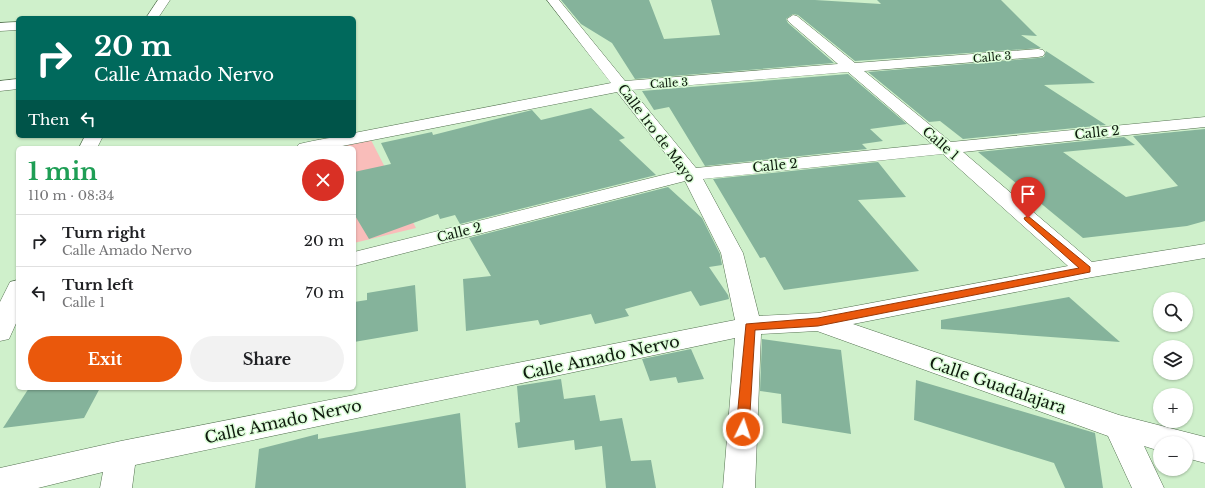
<!DOCTYPE html>
<html lang="en">
<head>
<meta charset="utf-8">
<style>
  body { margin:0; font-family:"Libre Baskerville",serif; background:#f2f2f2; color:#202124; height:100vh; display:flex; flex-direction:column; font-size:15px; white-space:nowrap }
  * { box-sizing:border-box; margin:0 }
  p { font-size:13px; color:#757577 }
  .icon { flex:none; width:22px; height:22px; fill:none; stroke:currentColor; stroke-width:2; stroke-linecap:round; stroke-linejoin:round }
  .map { position:relative; flex:1; overflow:hidden }
  .side { position:absolute; left:16px; top:146px; width:340px; height:244px; display:flex; flex-direction:column; background:#fff; border-radius:6px; box-shadow:0 1px 3px #0004 }
  .side>* { flex:none }
  .banner { position:absolute; left:16px; top:16px; width:340px; height:122px; border-radius:6px; box-shadow:0 1px 3px #0004; background:#00695c; color:#fff; overflow:hidden }
  .buttons { position:absolute; left:1153px; top:292px; display:grid; gap:8px }
  .buttons a { display:grid; place-items:center; width:40px; height:40px; border-radius:50%; background:#fff; box-shadow:0 1px 3px #0004; font-size:20px }
  .pin { position:absolute; display:grid; place-items:center; width:34px; height:34px; color:#fff; margin:-41px -17px; border-radius:50% 50% 50% 0; rotate:-45deg; box-shadow:0 0 4px #0007 }
  .pin .icon { rotate:45deg }
  .me { position:absolute; width:44px; margin:-22px; rotate:4deg; stroke-linejoin:round; filter:drop-shadow(0 0 3px #0008) }
  .turn { display:flex; align-items:center; gap:14px; height:84px; padding:0 12px; font-size:18px }
  .turn .icon { width:52px; height:52px; stroke-width:2.5 }
  .turn b { display:block; font-size:28px; line-height:34px }
  .then { display:flex; align-items:center; height:38px; padding:0 12px; background:#0003; gap:8px; font-size:15px }
  .round { display:grid; place-items:center; flex:none; width:42px; height:42px; border-radius:21px; background:#f2f2f2 }
  .summary { display:flex; align-items:center; justify-content:space-between; height:68px; padding:0 12px }
  h1 { font-size:24px; font-weight:800; line-height:30px; color:#1e9e55 }
  .action { display:flex; gap:8px; margin-top:auto; padding:8px 12px }
  .action a { flex:1; height:46px; border-radius:24px; background:#ea580c; color:#fff; font-size:16px; font-weight:800; line-height:46px; text-align:center }
  .action a+a { background:#f2f2f2; color:#202124 }
  ul { padding:0; list-style:none }
  li { display:flex; align-items:center; gap:12px; height:52px; padding:0 12px; border-top:1px solid #e0e0e0 }
  li div { flex:1 }
  li b { display:block; font-size:15px }
  li em { font-style:normal }
  .map>svg:first-child { display:block }
  .green { fill:#f9bdba }
  .building { fill:#85b39b }
  .lines { fill:none; stroke-linecap:round; stroke-linejoin:round }
  .minor-casing { stroke:#547150; stroke-width:1 }
  .minor { fill:#fff; fill-rule:evenodd }
  .route { fill:#ea580c; stroke:#983908 }
  .labels { text-anchor:middle; stroke-width:3; stroke-linejoin:round; paint-order:stroke }
  .far-street-label { font-size:11px; fill:#0d190c; stroke:#dcfdd8 }
  .street-label { font-size:13px; fill:#0d190c; stroke:#dcfdd8 }
  .near-street-label { font-size:16px; fill:#0d190c; stroke:#dcfdd8 }
</style>
</head>
<body>
<div class="map">
<svg width="1205" height="488" viewBox="0 0 1205 488">
  <rect width="100%" height="100%" fill="#cff0cb"/>
  <polygon class="green" points="371,140 416,228 354,243 354,148 334,148"/>
  <g class="building">
    <polygon points="561,0 649,0 664,39 720,35 711,0 815,0 881,4 877,0 1001,0 1037,36 1021,35 1041,48 855,61 798,15 793,14 786,19 788,23 834,63 635,79 612,43 581,24"/>
    <polygon points="1046,51 1095,83 1044,85 1106,125 963,139 940,121 929,122 868,72 1038,58 1044,57"/>
    <polygon points="848,74 907,124 870,129 883,141 862,144 867,149 705,166 669,107 654,110 642,91"/>
    <polygon points="591,108 625,138 619,140 656,175 460,224 455,215 440,219 438,214 369,239 354,214 354,172 391,164 381,143 432,132 433,135 532,110 541,120"/>
    <polygon points="1205,129 1205,221 1187,226 1083,238 978,152 1124,137 1135,145 1063,152 1126,197 1178,186 1133,136"/>
    <polygon points="878,162 906,197 858,200 919,271 784,290 765,257 760,258 713,179"/>
    <polygon points="668,187 702,218 720,254 722,265 709,267 728,295 729,299 700,306 691,291 625,309 629,316 595,324 591,314 540,325 538,320 466,331 463,279 491,276 469,238"/>
    <polygon points="415,285 418,331 354,342 354,302 367,300 367,293"/>
    <polygon points="1069,297 1120,342 941,329 941,320"/>
    <polygon points="762,339 841,350 851,434 782,423 781,394 760,391"/>
    <polygon points="691,349 704,379 678,383 676,377 650,381 642,359"/>
    <polygon points="561,379 564,399 595,395 600,421 622,418 631,461 651,460 656,488 606,488 602,446 575,450 574,440 518,448 515,423 520,422 517,386"/>
    <polygon points="916,380 1095,433 1103,488 1065,488 1054,463 914,420"/>
    <polygon points="29,388 100,388 84,418 3,428"/>
    <polygon points="460,413 466,488 255,488 259,449 318,434 318,439"/>
  </g>
  <g class="lines">
    <g class="minor-casing">
      <g id="minor">
        <polygon points="158,0 170,0 158,18 146,18"/>
        <path d="M547 0H559L625 81 838 64 789 22 787 19 793 15 797 16 855 63 1038 49 1043 50 1045 53 1043 56 1038 57 864 71 951 142 1205 117V127L963 152 1092 262 1205 244V258L1087 278 853 324 1119 415 1205 437V463L1186 458V443H1160V451L1144 446 1164 488H1132L1108 436 817 331 761 334 755 488H723L735 338 135 465 132 488H100L103 472 38 488H0V468L121 441 735 320 721 253 685 181 354 266V252L679 171 617 92 332 148H296L299 144C317 140 335 136 354 136V133L611 83ZM848 72 932 144 696 168 632 90ZM943 154 1068 266 818 313 759 316 743 253 703 179Z"/>
        <polygon points="18,22 18,30 0,31 0,23"/>
        <polygon points="18,79 18,89 0,91 0,81"/>
        <polygon points="85,136 103,136 97,148 79,148"/>
        <polygon points="18,280 18,319 9,339 0,341 0,302 10,282"/>
      </g>
    </g>
    <use href="#minor" class="minor"/>
  </g>
  <polygon class="route" points="1028,216 1090,267 1090,272 818,326 755,330 749,429 747,433 743,434 738,433 736,429 746,324 818,318 1079,268 1025,220 1024,218"/>
  <g class="labels">
    <g class="far-street-label">
      <text transform="translate(992 57) rotate(-5)" y="4">Calle 3</text>
      <text transform="translate(669 83) rotate(-4)" y="4">Calle 3</text>
    </g>
    <g class="street-label">
      <text transform="translate(1097 132) rotate(-6)" y="5">Calle 2</text>
      <text transform="translate(657 133) rotate(53)" y="5">Calle 1ro de Mayo</text>
      <text transform="translate(941 143) rotate(41)" y="5">Calle 1</text>
      <text transform="translate(775 165) rotate(-6)" y="5">Calle 2</text>
      <text transform="translate(459 232) rotate(-14)" y="5">Calle 2</text>
    </g>
    <g class="near-street-label">
      <text transform="translate(601 357) rotate(-12)" y="6">Calle Amado Nervo</text>
      <text transform="translate(998 385) rotate(19)" y="6">Calle Guadalajara</text>
      <text transform="translate(283 421) rotate(-12)" y="6">Calle Amado Nervo</text>
    </g>
  </g>
</svg>
<div class="buttons">
<a><svg class="icon" aria-label="search" viewBox="0 0 24 24"><circle cx="10" cy="10" r="6"/><path d="M15 15l6 6"/></svg></a>
<a><svg class="icon" aria-label="layers" viewBox="0 0 24 24"><path d="M12 4l9 5-9 5-9-5zM3 14l9 5 9-5"/></svg></a>
<a>+</a>
<a>−</a>
</div>
<div class="pin" style="left:1028px;top:218px;background:#d93025"><svg class="icon" aria-label="arrive" viewBox="0 0 24 24"><path d="M6 21V4h12l-3 4 3 4H6"/></svg></div>
<svg class="me" style="left:743px;top:429px" viewBox="-20 -20 40 40"><circle r="17" fill="#ea580c" stroke="#fff" stroke-width="3"/><path d="M0-11L8 9 0 5-8 9z" fill="#fff"/></svg>
<div class="banner">
<div class="turn"><svg class="icon" aria-label="right" viewBox="0 0 24 24"><path d="M7 20v-9h11M14 6l5 5-5 5"/></svg><div><b>20 m</b>Calle Amado Nervo</div></div>
<div class="then">Then<svg class="icon" aria-label="left" viewBox="0 0 24 24"><path d="M17 20v-9H6M10 6l-5 5 5 5"/></svg></div>
</div>
<section class="side">
<div class="summary"><div><h1>1 min</h1><p>110 m · 08:34</p></div><a class="round" style="background:#d93025;color:#fff"><svg class="icon" aria-label="close" viewBox="0 0 24 24"><path d="M6 6l12 12M18 6L6 18"/></svg></a></div>
<ul>
<li><svg class="icon" aria-label="right" viewBox="0 0 24 24"><path d="M7 20v-9h11M14 6l5 5-5 5"/></svg><div><b>Turn right</b><p>Calle Amado Nervo</p></div><em>20 m</em></li>
<li><svg class="icon" aria-label="left" viewBox="0 0 24 24"><path d="M17 20v-9H6M10 6l-5 5 5 5"/></svg><div><b>Turn left</b><p>Calle 1</p></div><em>70 m</em></li>
</ul>
<div class="action"><a>Exit</a><a>Share</a></div>
</section>
</div>
</body>
</html>
